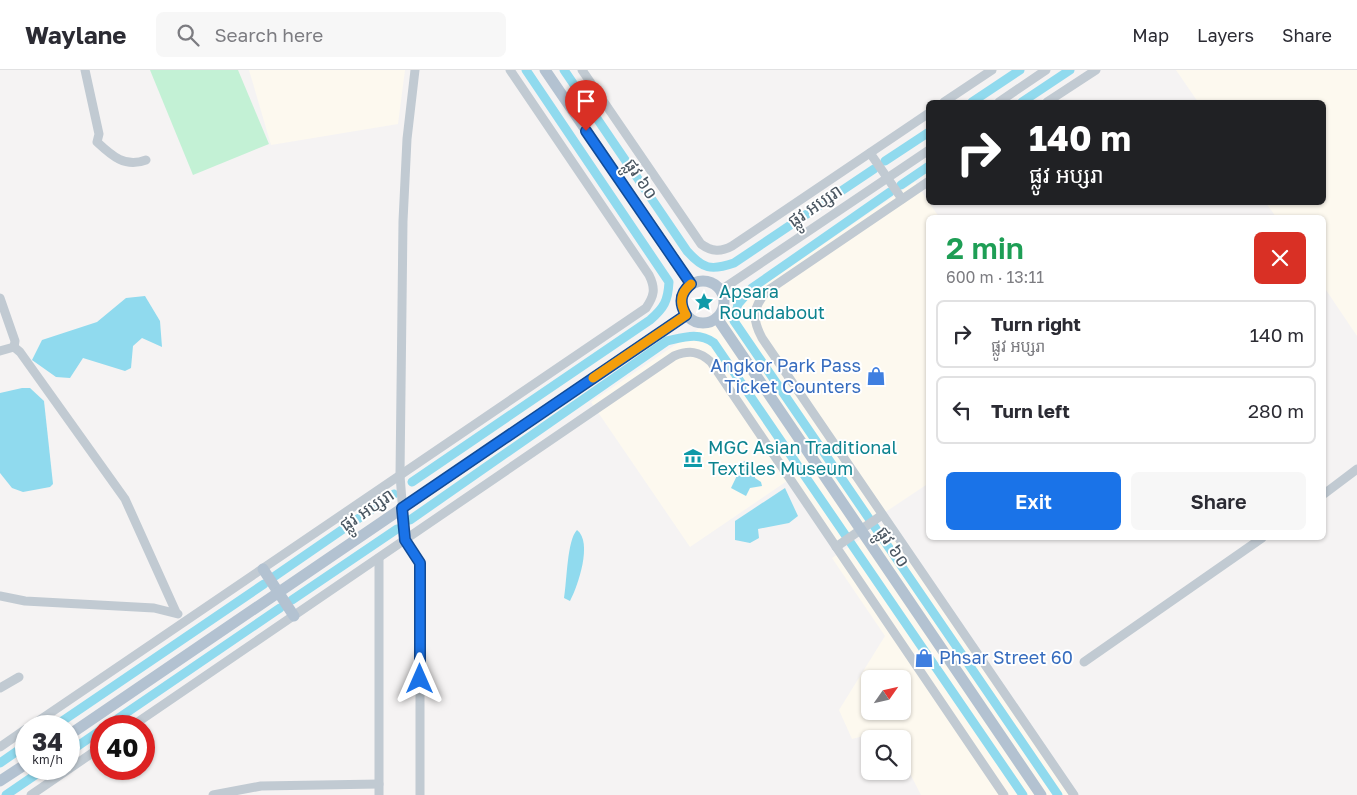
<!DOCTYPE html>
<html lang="en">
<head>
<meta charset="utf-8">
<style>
  body { margin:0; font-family:"Golos Text","Noto Sans Khmer",sans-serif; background:#f7f7f7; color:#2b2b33; height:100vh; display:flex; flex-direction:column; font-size:19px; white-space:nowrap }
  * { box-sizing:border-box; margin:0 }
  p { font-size:16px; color:#7c7c81 }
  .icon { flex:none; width:28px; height:28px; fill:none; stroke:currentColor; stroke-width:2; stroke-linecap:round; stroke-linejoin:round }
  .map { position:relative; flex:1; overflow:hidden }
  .details { position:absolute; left:926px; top:145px; width:400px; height:325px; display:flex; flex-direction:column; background:#fff; border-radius:8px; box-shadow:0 1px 4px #0004 }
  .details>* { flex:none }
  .guide { position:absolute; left:926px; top:30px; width:400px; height:105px; border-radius:8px; box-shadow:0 1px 4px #0004; background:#202124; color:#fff; overflow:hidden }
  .needle { width:32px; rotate:56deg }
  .fabs { position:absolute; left:861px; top:600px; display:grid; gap:10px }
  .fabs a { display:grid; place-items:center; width:50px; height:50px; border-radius:8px; background:#fff; box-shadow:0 1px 4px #0004; font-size:25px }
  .speed { position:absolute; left:15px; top:645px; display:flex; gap:10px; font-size:25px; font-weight:700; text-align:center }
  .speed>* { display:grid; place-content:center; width:65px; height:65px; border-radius:50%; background:#fff; box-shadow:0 1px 4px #0004; line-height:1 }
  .speed small { font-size:12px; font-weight:400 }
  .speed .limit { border:8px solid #d22; background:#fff; color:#111 }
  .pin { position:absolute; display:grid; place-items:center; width:42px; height:42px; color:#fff; margin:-51px -21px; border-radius:50% 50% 50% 0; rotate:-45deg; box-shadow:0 0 5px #0007 }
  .pin .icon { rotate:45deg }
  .me { position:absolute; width:55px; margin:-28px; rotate:0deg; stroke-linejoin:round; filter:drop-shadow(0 0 4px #0008) }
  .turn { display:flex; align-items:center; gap:18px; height:105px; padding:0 20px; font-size:22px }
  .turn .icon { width:65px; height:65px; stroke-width:2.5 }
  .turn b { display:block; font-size:35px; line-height:42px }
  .round { display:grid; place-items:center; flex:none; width:52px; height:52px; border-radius:8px; background:#f7f7f7 }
  .headline { display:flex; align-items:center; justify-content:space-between; height:85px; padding:0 20px }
  h1 { font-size:30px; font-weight:600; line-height:38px; color:#1e9e55 }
  .action { display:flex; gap:10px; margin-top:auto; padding:10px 20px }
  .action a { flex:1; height:58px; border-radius:8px; background:#1a73e8; color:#fff; font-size:20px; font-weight:600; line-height:58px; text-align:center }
  .action a+a { background:#f7f7f7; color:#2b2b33 }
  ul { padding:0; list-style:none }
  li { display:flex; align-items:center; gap:15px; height:68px; margin:0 10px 8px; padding:0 10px; border:2px solid #e1e1e2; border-radius:8px }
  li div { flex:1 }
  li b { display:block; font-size:19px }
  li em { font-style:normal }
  header { display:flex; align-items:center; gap:30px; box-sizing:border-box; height:70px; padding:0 25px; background:#fff; border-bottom:1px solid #e1e1e2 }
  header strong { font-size:24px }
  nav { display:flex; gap:28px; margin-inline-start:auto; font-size:18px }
  .search { width:350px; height:45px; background:#f7f7f7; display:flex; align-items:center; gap:12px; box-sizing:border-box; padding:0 18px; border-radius:8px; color:#7c7c81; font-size:19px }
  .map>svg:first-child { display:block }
  .commercial { fill:#fdf9ef; fill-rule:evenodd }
  .green { fill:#c3f1d5 }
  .water { fill:#90daee }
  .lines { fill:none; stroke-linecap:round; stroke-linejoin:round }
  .canal { stroke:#90daee; stroke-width:9 }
  .minor { stroke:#c1cad2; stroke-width:9 }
  .major { stroke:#b3c2d1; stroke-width:11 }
  .route-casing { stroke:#114b97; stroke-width:12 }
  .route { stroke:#1a73e8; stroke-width:9 }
  .slow { stroke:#f59e0b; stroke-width:9 }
  .labels { text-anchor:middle; stroke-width:4; stroke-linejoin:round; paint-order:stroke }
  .street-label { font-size:18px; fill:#4a5661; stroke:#fff }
  .culture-label { font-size:18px; fill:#0d838f; stroke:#fff; text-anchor:start }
  .shop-label { font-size:18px; fill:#366cbe; stroke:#fff; text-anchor:end }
</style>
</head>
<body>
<header>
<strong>Waylane</strong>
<div class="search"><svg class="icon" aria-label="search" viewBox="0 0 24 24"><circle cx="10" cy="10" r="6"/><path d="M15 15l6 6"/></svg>Search here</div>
<nav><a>Map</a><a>Layers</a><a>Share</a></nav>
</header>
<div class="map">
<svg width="1357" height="725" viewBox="0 0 1357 725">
  <rect width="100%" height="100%" fill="#f5f3f3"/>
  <g class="commercial">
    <polygon points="249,0 405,0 398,54 271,75"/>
    <polygon points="1176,0 1357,0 1357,266 1324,217 1324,148 1276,147 1266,133 1324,132 1324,32 1198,32"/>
    <polygon points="915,112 939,147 929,148 929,413 833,477 787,411 690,477 591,332"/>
    <path d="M885 453 1070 725H921L903 690 902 669H891L886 660 852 669 839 640 885 566 832 488ZM870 609H902V641H870Z"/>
  </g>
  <polygon class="green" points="150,0 238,0 269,74 193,105"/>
  <g class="water">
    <polygon points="145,226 160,251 162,277 142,268 133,276 131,298 125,301 83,288 70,308 56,307 32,290 42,270 97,252 126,228"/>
    <polygon points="22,318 30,318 44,331 53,414 50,417 23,422 12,418 0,403 0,323"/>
    <polygon points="744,391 755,398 755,408 761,412 762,416 750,418 746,426 731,418"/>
    <polygon points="785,418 798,446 789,453 758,459 759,468 750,473 735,470 735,451"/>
    <path d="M577 460C593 472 578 516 570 531L564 528C567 511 567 470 577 460Z"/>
  </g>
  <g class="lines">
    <g class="canal">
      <path d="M564 0 687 181C703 199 711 201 734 193L874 99"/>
      <polyline points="972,32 1020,0"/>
      <polyline points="1022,32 1070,0"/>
      <polyline points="885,91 929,62"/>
      <polyline points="901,115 929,96"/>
      <polyline points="890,122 752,218 738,234 734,251 1058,725"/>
      <path d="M412 412 650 250C664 238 668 231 669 212L526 0"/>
      <path d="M410 450 667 271C685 267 699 262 714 273L1023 725"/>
      <polyline points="275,506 394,424"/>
      <polyline points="292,530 397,459"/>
      <polyline points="55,656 264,514"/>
      <polyline points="107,656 280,538"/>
      <polyline points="69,682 101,660"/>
      <polyline points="0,693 26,675"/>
      <polyline points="6,725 44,699"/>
    </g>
    <g class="minor">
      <path d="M85 0 99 64 97 72C112 86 125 98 146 90"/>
      <polyline points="415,0 407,69 403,151 400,405 405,470 420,493 420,725"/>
      <path d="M582 0 701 174C712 182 721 182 732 176L929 43"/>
      <polyline points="944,32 992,0"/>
      <polyline points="999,32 1046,0"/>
      <polyline points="1047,32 1096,0"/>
      <polyline points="870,83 902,129"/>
      <path d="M929 111 767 221C752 238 752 249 762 268L1074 725"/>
      <polyline points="721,220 929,80"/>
      <polyline points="0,228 15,271 14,277"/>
      <polyline points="0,281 14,277 20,282 125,429 176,542"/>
      <polyline points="1324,424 1357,399"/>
      <polyline points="836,477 882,445"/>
      <polyline points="379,488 379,725"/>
      <polyline points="0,526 25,531 154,538 178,544"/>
      <polyline points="1084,592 1262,468"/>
      <polyline points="0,618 19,607"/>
      <path d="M31 656 646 238C654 226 656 219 649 205L510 0"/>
      <path d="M132 656 674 286C689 280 699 281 711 292L1004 725"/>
      <polyline points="0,677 26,659"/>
      <polyline points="31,725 101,677"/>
      <polyline points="213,725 261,716 379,714"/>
    </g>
    <g class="major">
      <polyline points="545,0 691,214"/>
      <circle cx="703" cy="232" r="21"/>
      <polyline points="717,248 1041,725"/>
      <polyline points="263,499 294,546"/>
      <polyline points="69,665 686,245"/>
      <polyline points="0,711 26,694"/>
    </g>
  </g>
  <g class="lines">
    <g class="route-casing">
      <path id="route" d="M420 609V493L405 470 402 438 686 245C679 233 680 223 691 214L586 61"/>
    </g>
    <use href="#route" class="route"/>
    <path class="slow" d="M593 308 686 245C679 233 680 223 691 214"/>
  </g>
  <defs>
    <g id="sight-bare" transform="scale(1.5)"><path d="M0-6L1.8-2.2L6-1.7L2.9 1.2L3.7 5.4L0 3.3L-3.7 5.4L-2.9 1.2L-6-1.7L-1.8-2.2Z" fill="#0f9aa8" stroke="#fff" stroke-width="2.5" paint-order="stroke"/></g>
    <g id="shop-bare" transform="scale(1.5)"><path d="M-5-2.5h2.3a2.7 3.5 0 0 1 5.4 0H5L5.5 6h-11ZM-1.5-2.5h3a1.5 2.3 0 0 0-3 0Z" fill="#3f7fe0" stroke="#fff" stroke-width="2.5" paint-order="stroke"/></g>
    <g id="museum-bare" transform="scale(1.5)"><path d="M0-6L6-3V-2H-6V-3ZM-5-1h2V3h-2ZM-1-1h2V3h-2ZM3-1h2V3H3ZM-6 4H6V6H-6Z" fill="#0f9aa8" stroke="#fff" stroke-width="2.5" paint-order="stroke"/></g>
  </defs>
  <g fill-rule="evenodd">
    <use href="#sight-bare" x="704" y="232"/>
    <use href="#shop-bare" x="876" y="306"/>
    <use href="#museum-bare" x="693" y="388"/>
    <use href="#shop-bare" x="924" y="588"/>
  </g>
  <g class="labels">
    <g class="street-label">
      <text transform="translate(641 109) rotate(56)" y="6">ផ្លូវ ៦០</text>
      <text transform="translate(815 136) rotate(-34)" y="6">ផ្លូវ អប្សរា</text>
      <text transform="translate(367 440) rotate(-34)" y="6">ផ្លូវ អប្សរា</text>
      <text transform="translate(893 477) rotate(56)" y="6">ផ្លូវ ៦០</text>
    </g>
    <g class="culture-label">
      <text x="719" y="228">Apsara<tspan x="719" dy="21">Roundabout</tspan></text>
      <text x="708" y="384">MGC Asian Traditional<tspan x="708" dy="21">Textiles Museum</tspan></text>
    </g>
    <g class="shop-label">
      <text x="861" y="302">Angkor Park Pass<tspan x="861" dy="21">Ticket Counters</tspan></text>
      <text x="939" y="594" text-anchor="start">Phsar Street 60</text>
    </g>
  </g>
</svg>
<div class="fabs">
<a><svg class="needle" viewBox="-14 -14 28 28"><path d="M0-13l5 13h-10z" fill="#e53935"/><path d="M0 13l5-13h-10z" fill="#7c7c81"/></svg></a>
<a><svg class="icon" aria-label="search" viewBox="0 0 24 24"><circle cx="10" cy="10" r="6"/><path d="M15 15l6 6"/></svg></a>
</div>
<div class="speed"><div>34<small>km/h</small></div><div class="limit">40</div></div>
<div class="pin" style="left:586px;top:61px;background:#d93025"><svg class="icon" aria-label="arrive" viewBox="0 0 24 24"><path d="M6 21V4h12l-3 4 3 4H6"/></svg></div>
<svg class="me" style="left:420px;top:609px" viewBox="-20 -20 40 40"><path d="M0-17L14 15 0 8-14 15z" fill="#1a73e8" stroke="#fff" stroke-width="4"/></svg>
<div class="guide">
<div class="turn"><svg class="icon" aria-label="right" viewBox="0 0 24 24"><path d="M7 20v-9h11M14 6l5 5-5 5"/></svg><div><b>140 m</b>ផ្លូវ អប្សរា</div></div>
</div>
<section class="details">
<div class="headline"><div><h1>2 min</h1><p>600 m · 13:11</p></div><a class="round" style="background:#d93025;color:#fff"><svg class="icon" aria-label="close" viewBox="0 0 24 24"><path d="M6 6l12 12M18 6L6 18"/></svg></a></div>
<ul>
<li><svg class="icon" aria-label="right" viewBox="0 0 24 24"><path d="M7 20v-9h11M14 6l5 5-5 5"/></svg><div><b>Turn right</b><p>ផ្លូវ អប្សរា</p></div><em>140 m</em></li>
<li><svg class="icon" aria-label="left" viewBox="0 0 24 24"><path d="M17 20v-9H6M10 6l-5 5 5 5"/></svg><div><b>Turn left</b></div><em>280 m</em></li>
</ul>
<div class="action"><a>Exit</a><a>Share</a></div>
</section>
</div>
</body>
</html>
